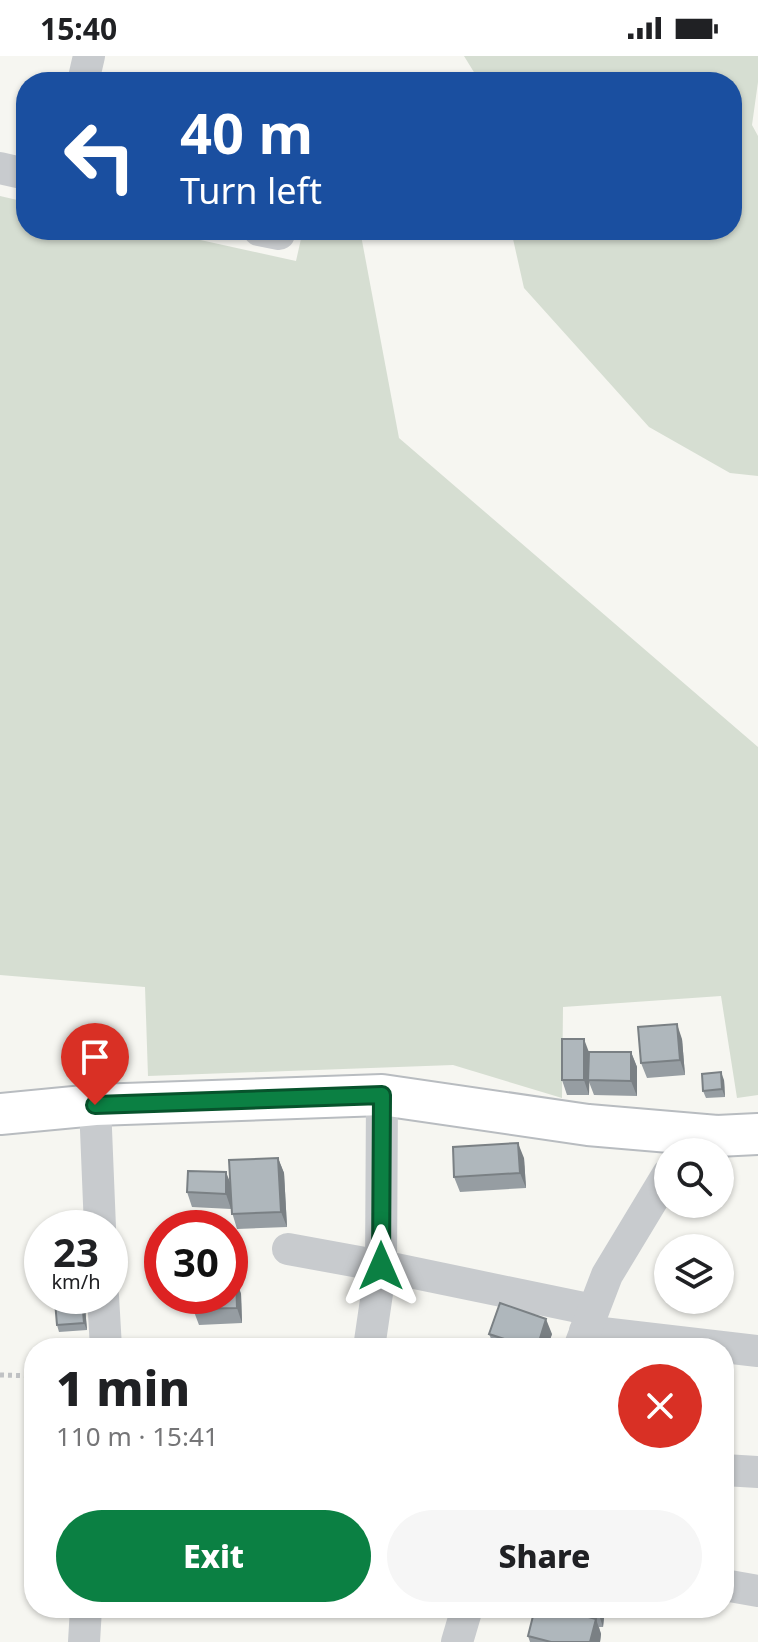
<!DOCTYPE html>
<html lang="en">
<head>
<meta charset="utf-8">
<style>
  body { margin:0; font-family:"Noto Sans",sans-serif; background:#f6f6f6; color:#202124; height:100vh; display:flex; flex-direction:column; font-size:30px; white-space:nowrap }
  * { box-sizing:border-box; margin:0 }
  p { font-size:26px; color:#757577 }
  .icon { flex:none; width:44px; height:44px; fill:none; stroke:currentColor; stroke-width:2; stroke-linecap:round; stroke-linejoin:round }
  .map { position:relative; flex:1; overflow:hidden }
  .panel { position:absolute; left:24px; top:1282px; width:710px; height:280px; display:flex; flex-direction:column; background:#fff; border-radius:32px; box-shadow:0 2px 6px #0004 }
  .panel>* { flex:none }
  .banner { position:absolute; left:16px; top:16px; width:726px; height:168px; border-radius:32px; box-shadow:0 2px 6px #0004; background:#1a4fa0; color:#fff; overflow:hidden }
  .tools { position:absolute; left:654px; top:1082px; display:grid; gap:16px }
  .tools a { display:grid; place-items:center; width:80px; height:80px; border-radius:50%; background:#fff; box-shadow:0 2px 6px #0004; font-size:40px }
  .speed { position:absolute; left:24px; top:1154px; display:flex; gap:16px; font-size:40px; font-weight:700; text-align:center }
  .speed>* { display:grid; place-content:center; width:104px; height:104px; border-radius:50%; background:#fff; box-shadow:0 2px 6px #0004; line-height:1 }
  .speed small { font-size:20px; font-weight:400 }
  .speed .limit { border:12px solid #d22; background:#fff; color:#111 }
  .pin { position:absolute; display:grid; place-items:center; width:68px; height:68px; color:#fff; margin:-82px -34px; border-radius:50% 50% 50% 0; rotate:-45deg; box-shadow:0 0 8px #0007 }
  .pin .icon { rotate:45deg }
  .me { position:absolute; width:88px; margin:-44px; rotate:0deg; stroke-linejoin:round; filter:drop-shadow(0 0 6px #0008) }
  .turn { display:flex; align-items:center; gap:28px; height:168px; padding:0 32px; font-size:36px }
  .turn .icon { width:104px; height:104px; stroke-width:2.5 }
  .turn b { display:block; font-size:56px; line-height:68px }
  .round { display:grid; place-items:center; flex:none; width:84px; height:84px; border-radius:42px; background:#f6f6f6 }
  .overview { display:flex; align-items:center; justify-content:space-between; height:136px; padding:0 32px }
  h1 { font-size:48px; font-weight:800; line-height:60px }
  .action { display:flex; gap:16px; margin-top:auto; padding:16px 32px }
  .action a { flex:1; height:92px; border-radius:48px; background:#0b8043; color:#fff; font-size:32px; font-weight:800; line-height:92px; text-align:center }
  .action a+a { background:#f6f6f6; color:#202124 }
  .status { display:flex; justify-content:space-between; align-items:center; height:56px; padding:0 40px; background:#fff; direction:ltr }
  .status svg { height:22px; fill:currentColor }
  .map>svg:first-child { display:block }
  .green { fill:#d6ded2 }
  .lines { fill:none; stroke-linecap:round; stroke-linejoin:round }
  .major-casing { stroke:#b8bcc0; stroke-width:44 }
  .path { stroke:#c0c2c4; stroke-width:5; stroke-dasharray:4 4; stroke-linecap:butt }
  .minor { stroke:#c8cbce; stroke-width:32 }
  .major { stroke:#fff; stroke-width:40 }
  .wall { fill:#969da2 }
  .shaded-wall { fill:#7a8084 }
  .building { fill:#afb7bc; stroke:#7a8084; stroke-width:2 }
  .route-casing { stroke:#07532c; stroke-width:20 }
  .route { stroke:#0b8043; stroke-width:14 }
</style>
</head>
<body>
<div class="status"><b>15:40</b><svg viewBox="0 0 49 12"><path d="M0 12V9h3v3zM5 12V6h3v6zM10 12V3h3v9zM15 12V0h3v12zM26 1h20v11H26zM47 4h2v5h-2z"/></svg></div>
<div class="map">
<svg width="758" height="1586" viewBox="0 0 758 1586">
  <rect width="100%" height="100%" fill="#f6f6f1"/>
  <g class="green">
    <polygon points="464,0 758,0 758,26 752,69 758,80 758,420 730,417 649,371 524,232 511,174 732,174 732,26 480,26"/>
    <polygon points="0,140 26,146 26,174 155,174 296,205 303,174 360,174 399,382 758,691 758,1039 737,1042 721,940 563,951 562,1042 453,1009 148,1020 145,931 0,919"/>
  </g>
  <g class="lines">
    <g class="major-casing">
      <polyline id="major" points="0,1058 95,1049 382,1039 588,1069 717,1080 758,1078"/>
    </g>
    <polyline class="path" points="0,1319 34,1320"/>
    <g class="minor">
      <polyline points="83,26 89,0"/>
      <polyline points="0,112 26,118"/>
      <polyline points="259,174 279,178"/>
      <polyline points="382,1039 381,1210 593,1254"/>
      <polyline points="95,1049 100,1172"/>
      <polyline points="288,1193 381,1210 369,1292"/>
      <polyline points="103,1240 106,1292"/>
      <polyline points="585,1275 758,1295"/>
      <polyline points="579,1292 607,1219 668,1118"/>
      <polyline points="724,1414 758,1416"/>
      <polyline points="724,1529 758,1535"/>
      <polyline points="84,1586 86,1552"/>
      <polyline points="457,1586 467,1552"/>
    </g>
    <use href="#major" class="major"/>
  </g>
  <g class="wall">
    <polygon points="682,983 685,1019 647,1022 641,1007"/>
    <polygon points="589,996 631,996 637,1011 637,1040 594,1039 589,1026 589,1039 567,1039 562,1024"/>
    <polygon points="724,1024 725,1041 706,1042 703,1035"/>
    <polygon points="278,1102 284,1117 287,1171 237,1173 231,1153 192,1151 187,1136 230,1128"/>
    <polygon points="524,1102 526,1132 460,1136 454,1121"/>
    <polygon points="236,1223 241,1238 242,1267 199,1269 193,1253"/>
    <polygon points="50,1240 74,1240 74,1244 82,1243 85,1251 87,1274 59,1276 57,1269 56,1252 54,1252"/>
    <polygon points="489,1278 552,1278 547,1292 495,1292"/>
    <polygon points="535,1552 570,1552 569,1556 572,1557 572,1552 605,1552 603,1571 599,1571 601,1578 600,1586 530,1586 528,1580"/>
  </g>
  <g class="shaded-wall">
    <polygon points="677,968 682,983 685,1019 680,1004"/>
    <polygon points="584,983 590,999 589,1039 584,1024"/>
    <polygon points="631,996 637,1011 637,1040 631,1025"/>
    <polygon points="721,1016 724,1024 725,1041 722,1033"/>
    <polygon points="518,1087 524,1102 526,1132 520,1117"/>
    <polygon points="278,1102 284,1117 287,1171 281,1156"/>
    <polygon points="226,1116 232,1131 231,1153 226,1138"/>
    <polygon points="236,1223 241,1238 242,1267 237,1252"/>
    <polygon points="82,1243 85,1251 87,1274 84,1267"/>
    <polygon points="546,1263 552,1278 547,1292 537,1292"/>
    <polygon points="598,1552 605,1552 603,1571 598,1556"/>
    <polygon points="596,1563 601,1578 600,1586 590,1586"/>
  </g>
  <g class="building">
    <polygon points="677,968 680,1004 641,1007 638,971"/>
    <rect x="562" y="983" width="22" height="41"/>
    <polygon points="589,996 631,996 631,1025 588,1024"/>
    <polygon points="721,1016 722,1033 703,1035 702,1018"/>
    <polygon points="518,1087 520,1117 454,1121 453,1091"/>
    <polygon points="278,1102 281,1156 232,1158 229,1104"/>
    <polygon points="188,1115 226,1116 226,1138 187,1136"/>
    <polygon points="230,1223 236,1223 237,1252 193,1253 193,1240 230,1240"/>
    <polygon points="82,1243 84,1267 57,1269 55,1245"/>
    <polygon points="500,1247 546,1263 537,1292 532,1292 489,1278"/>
    <polygon points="191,1284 231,1288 230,1292 191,1292"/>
    <polygon points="535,1552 554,1552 596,1563 590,1586 551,1586 528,1580"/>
    <polygon points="572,1552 598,1552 598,1556 571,1554"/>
  </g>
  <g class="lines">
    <g class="route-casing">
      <polyline id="route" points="95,1049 382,1039 381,1210"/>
    </g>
    <use href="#route" class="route"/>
  </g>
</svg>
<div class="tools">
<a><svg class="icon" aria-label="search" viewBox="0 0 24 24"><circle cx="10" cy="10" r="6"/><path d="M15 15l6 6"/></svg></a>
<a><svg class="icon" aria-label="layers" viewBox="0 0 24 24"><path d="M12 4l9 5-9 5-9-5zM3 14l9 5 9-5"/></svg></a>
</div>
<div class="speed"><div>23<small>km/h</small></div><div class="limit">30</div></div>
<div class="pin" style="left:95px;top:1049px;background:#d93025"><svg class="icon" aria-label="arrive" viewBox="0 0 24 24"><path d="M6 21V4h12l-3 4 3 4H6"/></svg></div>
<svg class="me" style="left:381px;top:1210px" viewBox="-20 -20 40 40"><path d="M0-17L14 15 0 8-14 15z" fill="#0b8043" stroke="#fff" stroke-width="4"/></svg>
<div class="banner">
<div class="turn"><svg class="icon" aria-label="left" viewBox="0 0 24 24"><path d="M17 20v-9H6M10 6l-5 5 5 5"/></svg><div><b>40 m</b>Turn left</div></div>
</div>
<section class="panel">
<div class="overview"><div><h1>1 min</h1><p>110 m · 15:41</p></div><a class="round" style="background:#d93025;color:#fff"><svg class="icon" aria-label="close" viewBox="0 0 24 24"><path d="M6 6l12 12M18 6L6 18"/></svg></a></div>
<div class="action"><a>Exit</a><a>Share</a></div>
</section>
</div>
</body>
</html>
